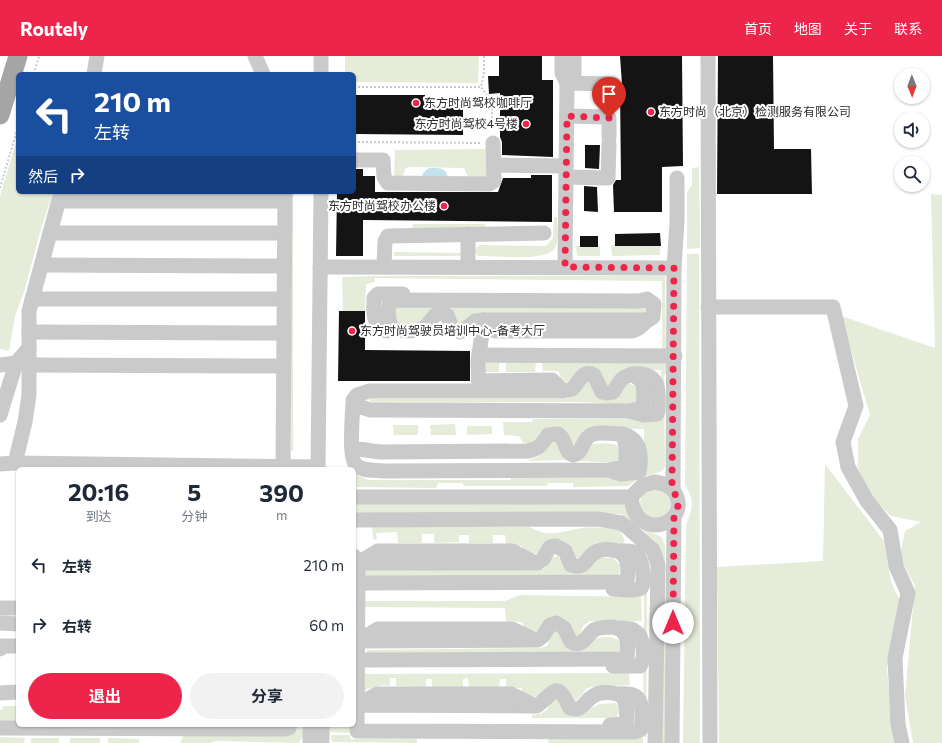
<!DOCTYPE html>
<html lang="zh">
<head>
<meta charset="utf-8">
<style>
  body { margin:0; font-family:Commissioner,"Noto Sans SC",sans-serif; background:#f2f2f3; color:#1f2937; height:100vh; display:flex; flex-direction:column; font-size:15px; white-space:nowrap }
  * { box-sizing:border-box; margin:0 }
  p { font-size:13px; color:#747a83 }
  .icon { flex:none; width:22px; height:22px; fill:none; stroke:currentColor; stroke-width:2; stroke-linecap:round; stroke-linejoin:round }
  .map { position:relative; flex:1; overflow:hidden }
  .details { position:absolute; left:16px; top:411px; width:340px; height:260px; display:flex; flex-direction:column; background:#fff; border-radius:6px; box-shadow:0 1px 3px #0004 }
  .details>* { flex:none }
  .banner { position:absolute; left:16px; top:16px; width:340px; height:122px; border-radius:6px; box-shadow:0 1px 3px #0004; background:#1a4fa0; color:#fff; overflow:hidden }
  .needle { width:26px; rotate:179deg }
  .fabs { position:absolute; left:894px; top:12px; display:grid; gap:8px }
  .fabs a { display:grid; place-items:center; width:36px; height:36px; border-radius:50%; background:#fff; box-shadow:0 1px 3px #0004; font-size:20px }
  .pin { position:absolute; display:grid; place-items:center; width:34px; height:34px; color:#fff; margin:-41px -17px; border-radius:50% 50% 50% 0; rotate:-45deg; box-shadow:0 0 4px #0007 }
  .pin .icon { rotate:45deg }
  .me { position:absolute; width:44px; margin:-22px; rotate:0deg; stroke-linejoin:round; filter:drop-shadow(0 0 3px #0008) }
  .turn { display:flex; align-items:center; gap:14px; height:84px; padding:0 12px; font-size:18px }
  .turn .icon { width:52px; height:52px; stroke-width:2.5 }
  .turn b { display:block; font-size:28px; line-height:34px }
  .then { display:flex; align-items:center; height:38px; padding:0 12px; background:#0003; gap:8px; font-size:15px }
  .eta { display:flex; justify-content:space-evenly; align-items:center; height:68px; text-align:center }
  .eta b { font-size:24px; font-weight:700; line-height:28px }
  .cta { display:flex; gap:8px; margin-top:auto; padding:8px 12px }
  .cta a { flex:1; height:46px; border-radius:24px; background:#ee254b; color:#fff; font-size:16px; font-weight:700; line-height:46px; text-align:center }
  .cta a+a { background:#f2f2f3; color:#1f2937 }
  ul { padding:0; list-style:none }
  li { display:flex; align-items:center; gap:12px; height:60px; padding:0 12px }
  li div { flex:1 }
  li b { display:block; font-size:15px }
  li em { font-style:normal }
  header { display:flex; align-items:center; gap:24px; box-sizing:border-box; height:56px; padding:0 20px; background:#ee254b; color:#fff }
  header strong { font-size:19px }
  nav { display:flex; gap:22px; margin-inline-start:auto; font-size:14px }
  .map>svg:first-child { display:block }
  .green { fill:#e5ecd9 }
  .water { fill:#c4e2ed }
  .building { fill:#141414 }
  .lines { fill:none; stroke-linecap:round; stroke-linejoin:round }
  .path { stroke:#cacaca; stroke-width:2; stroke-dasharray:2 2; stroke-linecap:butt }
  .minor { stroke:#cacaca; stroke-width:15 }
  .major { stroke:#a5a5a5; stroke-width:19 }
  .route { stroke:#ee254b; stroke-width:7; stroke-dasharray:0 12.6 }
  .poi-dot { fill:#ee254b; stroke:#fff; stroke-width:1.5 }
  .labels { text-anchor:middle; stroke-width:4; stroke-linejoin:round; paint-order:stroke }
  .poi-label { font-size:12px; fill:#2d2d2d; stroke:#fff; text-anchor:start }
</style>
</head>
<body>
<header>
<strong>Routely</strong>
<nav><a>首页</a><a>地图</a><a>关于</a><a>联系</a></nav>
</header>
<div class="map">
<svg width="942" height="687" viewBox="0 0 942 687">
  <rect width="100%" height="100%" fill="#fff"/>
  <g class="green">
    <polygon points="345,0 479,0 478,27 354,26 354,18 345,18"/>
    <polygon points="18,80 18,136 53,136 40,176 25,233 15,260 9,295 0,293 0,140"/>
    <polygon points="485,93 486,94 487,120 484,123 469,123 464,112 408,111 405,113 402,123 394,120 395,94"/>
    <polygon points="699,111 700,192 687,193 687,136 692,129 692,112"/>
    <rect x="291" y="136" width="2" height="259"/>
    <polygon points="931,138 942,139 942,687 913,687 905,640 915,530 900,501 905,475 921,466 891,460 867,437 858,411 858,383 870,359 841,260 935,292"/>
    <path d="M554 161H557C557 171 560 184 555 192 546 206 497 200 481 200H478L474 194 480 189 546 190 553 182Z"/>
    <polygon points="413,168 483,168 485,169 485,172 412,172"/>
    <polygon points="611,189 660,190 660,199 612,200"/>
    <polygon points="576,190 600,190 600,200 577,200"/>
    <polygon points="394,196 461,197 461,200 394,200"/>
    <path d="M687 198H699L700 687H683L686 469C693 451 695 446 685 429Z"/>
    <polygon points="375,220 665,220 666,294 662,294 662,225 375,222 375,226 366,228 365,255 343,255 342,221"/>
    <polygon points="396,251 644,251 647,252 647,257 480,257 469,260 461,272 454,262 416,269 397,267 393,261"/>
    <polygon points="486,306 664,306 667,309 667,316 664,320 665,411 662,415 645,421 644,373 597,372 573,394 568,384 527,388 523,387 519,380 504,379 503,366 533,366 532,363 662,363 661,314 622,315 618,317 609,333 600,322 565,326 560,322 559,315 543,315 542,307 536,307 535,316 506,316 506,307 499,307 499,316 485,316"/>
    <polygon points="588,322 595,335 630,328 638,331 641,346 627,349 581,346 372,347 368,343 565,343 578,337"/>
    <polygon points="455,368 456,379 431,379 430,369"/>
    <polygon points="393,369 418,369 418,379 394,379"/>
    <polygon points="467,370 492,370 492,378 467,379"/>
    <path d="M554 382 561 394C575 392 609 382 620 391L622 407 560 404 527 405 539 400Z"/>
    <polygon points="825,408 884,485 891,526 900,545 887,612 892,672 895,687 719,687 717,511 823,505"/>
    <polygon points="354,417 368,424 511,424 511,420 603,420 638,423 628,430 573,431 573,427 548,427 547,430 464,430 462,427 438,427 436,432 354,431"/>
    <circle cx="655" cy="448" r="15"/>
    <path d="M354 447 622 448 624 449C630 457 633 467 641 473 651 479 662 475 665 490L666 687H660L656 487C650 480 628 461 620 458L354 457Z"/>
    <path d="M372 471H529C549 482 560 476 581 472 594 470 606 473 619 474L625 484 622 489 575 503 568 496 540 498 526 497 521 490 506 489 505 479H493V487H469V479H459V486L434 487V478H422V487H398L397 476 376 477 377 484 373 483Z"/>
    <polygon points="558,500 567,513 599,502 613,502 620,509 619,521 366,522 363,512 544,513 553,501"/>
    <polygon points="644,537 647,537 646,681 643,681 643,687 548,687 549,681 643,681"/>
    <polygon points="520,539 641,541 642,565 590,565 583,570 579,580 577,581 573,576 529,575 523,571 523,566 506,565 505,552 364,551 365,545 505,545"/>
    <path d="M554 575C564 580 580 583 592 583 602 582 610 578 620 585L622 599 367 600V594L540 592 547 590Z"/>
    <polygon points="629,617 630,629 591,631 586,633 582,639 575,645 540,640 529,641 522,637 522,632 506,632 506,623 500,623 499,632 469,632 468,622 463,623 463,631 432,631 432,623 426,623 426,631 396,630 396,622 390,622 390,630 384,629 367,633 359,645 362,618"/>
    <path d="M554 641 580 659 599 648 616 647 620 653 617 661 611 662H532V659C549 657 546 654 554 641Z"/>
    <polygon points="3,650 18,650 18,668 0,668 0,654 2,654"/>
    <polygon points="303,669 303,680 299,687 216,685 210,687 180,687 183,680 189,677"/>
    <polygon points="326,669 350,669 350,677 326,676"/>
    <polygon points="331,679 350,679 350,683 417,683 417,687 427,687 333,686 331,684"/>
    <polygon points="0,681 25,682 24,687 0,687"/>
    <rect x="31" y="682" width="28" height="5"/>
    <rect x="70" y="682" width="30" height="5"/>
    <polygon points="108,682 139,683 139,687 108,687"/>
  </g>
  <path class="water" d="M429 112C439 112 446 111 448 122H422L423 117Z"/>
  <g class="building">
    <polygon points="499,0 542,0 542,24 553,24 553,101 502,99 502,86 500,81 500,37 489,38 488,20 499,20"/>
    <polygon points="620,0 682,0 683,110 662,111 662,156 614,156 613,129 616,124 621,124 620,33 622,28"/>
    <polygon points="718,0 773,0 774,93 811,93 812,138 717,138"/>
    <polygon points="354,39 425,39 425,52 463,52 463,79 354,78"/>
    <polygon points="585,89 600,89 599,113 585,112"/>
    <polygon points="354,113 363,113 363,120 375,120 375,136 498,136 503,122 531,122 531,119 552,119 552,166 363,164 363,200 336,200 337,136 354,136"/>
    <polygon points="584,130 597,131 598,156 584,155"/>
    <polygon points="660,177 661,190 615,190 615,178"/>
    <rect x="580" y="180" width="18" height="11"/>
    <polygon points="339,255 365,255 365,294 470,295 470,325 338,325"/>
  </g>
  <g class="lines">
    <g class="path">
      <polyline points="484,0 484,16 481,31 492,47 492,74"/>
      <polyline points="34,18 39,0"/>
      <polyline points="354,31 481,31"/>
      <polyline points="354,86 481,87"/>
      <polyline points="0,132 18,71"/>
    </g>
    <g class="minor">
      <polyline points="255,0 263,18"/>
      <polyline points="321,0 321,18"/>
      <polyline points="562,0 562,17 567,27 565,211"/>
      <polyline points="708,0 710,687"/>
      <polyline points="94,18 97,0"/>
      <polyline points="567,27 613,28"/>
      <polyline points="574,27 574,0"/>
      <polyline points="567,60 607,61 609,62 609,81"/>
      <polyline points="354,104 383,104 384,121 388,127 489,128 494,125 493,87"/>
      <polyline points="494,109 566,110"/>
      <polyline points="566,121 608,122 609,88"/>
      <polyline points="59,145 284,145"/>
      <polyline points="51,177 284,177"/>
      <polyline points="42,209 284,210"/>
      <polyline points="320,211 674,212 673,433"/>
      <polyline points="384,211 385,185 388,180 544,177"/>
      <polyline points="468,211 468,178"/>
      <polyline points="674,212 677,166 677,122"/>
      <polyline points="32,243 284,243"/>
      <path d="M647 243 654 248 653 261 648 264H484L475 265 463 275 460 276 452 272 447 259C432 252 433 268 422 273 414 276 402 275 393 273 388 267 386 250 392 244L639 245Z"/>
      <polyline points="708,251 833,251 856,350 843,386 848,411 867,445 890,474 896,510 908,537 895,602 898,668 902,687"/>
      <polyline points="483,271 496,275 632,275 639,272 648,264"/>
      <path d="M393 273 389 275 382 274C372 263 374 257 374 242L378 238H403"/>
      <polyline points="29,276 284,277"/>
      <polyline points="479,299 675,300"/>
      <polyline points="0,309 16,307"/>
      <polyline points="29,309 283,310"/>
      <polyline points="479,325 552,324 563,335"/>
      <polyline points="479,334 478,305 484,264"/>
      <polyline points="629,355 643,352 644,337 643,327 633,318"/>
      <polyline points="0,359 16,307 29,292"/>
      <path d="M352 392 380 396 528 395C539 393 542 388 548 379L558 378C567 383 563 395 573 399 584 397 581 384 591 379 598 375 614 378 622 378L626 389V411L609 414 383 415C375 414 362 415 356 409 348 401 353 357 353 344L357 339 369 335H563L572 333C579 327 582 313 594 319L602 336 607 337 613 336C617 331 619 324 625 321 635 315 653 317 657 330 659 337 658 347 658 355L657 358 644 359 629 355 370 354 359 350 353 344"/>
      <polyline points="15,407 318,411"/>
      <polyline points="0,408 15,407 25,366 29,339 29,255 61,136"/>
      <polyline points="283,411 285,136"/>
      <polyline points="318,413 321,136"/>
      <path d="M614 416 621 418 639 416C642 400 641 382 622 378"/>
      <path d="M654 426C663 427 671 429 675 437 692 468 635 488 631 441L642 430Z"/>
      <polyline points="354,441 631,441"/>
      <polyline points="354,464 598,463 621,467 627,471 653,494 658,509 655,687"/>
      <path d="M354 500 358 507 357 675 635 676 641 673C642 663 645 643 633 639 628 637 622 638 617 638 609 636 600 636 593 640 584 646 582 656 570 652 556 625 557 634 537 650L357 649"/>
      <polyline points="358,507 378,495 512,495 533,506"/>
      <path d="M358 527 623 526 627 525C629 512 629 495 612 494 606 493 599 494 594 497 589 500 586 508 580 510 577 511 574 510 571 509L565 495 556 490 550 491 543 503 538 507H358"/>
      <path d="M613 533C620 533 635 536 641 532 646 527 642 501 636 497 632 494 625 495 621 495"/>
      <polyline points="0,552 18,552"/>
      <polyline points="0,567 18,568"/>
      <polyline points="358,585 378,573 512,573 533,583"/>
      <polyline points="0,593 2,590 18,590"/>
      <path d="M358 604 622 603H627C628 589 630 573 612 571 606 571 599 571 594 574 588 578 586 585 580 587 577 589 574 587 571 586L564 572 556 567 550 569 543 580 538 584 358 585"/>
      <path d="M613 610H640C646 601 643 586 639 578L632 573 620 572"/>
      <polyline points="0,637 18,636"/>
      <polyline points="358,649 377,638 511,638 533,649"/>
      <polyline points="310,669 310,687"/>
      <path d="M610 669 626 668C627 657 628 646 620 638"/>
      <polyline points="0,672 285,673 289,672 290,669"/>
      <polyline points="322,687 322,669"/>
      <polyline points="672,687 674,461"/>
    </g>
    <polyline class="major" points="0,59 18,0"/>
  </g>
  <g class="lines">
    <path class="route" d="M609 62 567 60 565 211 674 212 672 433C679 444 680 450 674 461L673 567"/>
  </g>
  <g class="poi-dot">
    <circle cx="416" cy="47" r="4"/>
    <circle cx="651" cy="56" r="4"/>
    <circle cx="526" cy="68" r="4"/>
    <circle cx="444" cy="150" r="4"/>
    <circle cx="352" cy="275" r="4"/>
  </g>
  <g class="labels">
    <g class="poi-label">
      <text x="424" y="51">东方时尚驾校咖啡厅</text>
      <text x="659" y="60">东方时尚（北京）检测服务有限公司</text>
      <text x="518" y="72" text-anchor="end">东方时尚驾校4号楼</text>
      <text x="436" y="154" text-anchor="end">东方时尚驾校办公楼</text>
      <text x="360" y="279">东方时尚驾驶员培训中心-备考大厅</text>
    </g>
  </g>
</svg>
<div class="fabs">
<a><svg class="needle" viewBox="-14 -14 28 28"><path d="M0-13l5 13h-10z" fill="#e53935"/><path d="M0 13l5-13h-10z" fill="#747a83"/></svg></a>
<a><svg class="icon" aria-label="sound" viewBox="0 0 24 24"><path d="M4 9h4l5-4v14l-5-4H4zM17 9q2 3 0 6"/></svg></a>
<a><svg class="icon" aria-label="search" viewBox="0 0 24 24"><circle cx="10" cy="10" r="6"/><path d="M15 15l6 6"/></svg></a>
</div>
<div class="pin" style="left:609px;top:62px;background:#d93025"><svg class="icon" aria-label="arrive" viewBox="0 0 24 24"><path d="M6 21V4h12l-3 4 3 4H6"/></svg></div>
<svg class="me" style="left:673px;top:567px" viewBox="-20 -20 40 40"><circle r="19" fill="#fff"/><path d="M0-13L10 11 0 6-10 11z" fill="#ee254b"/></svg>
<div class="banner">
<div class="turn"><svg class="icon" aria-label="left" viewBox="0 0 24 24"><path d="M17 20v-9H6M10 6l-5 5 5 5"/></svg><div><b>210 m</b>左转</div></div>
<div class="then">然后<svg class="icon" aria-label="right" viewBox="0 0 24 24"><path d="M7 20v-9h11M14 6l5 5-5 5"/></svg></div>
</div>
<section class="details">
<div class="eta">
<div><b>20:16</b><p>到达</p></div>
<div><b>5</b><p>分钟</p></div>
<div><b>390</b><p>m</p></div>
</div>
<ul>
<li><svg class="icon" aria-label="left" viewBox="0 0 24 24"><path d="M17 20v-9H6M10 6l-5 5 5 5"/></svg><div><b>左转</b></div><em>210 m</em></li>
<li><svg class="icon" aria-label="right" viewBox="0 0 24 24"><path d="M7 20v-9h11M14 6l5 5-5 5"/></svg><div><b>右转</b></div><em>60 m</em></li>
</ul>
<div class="cta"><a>退出</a><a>分享</a></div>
</section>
</div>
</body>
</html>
